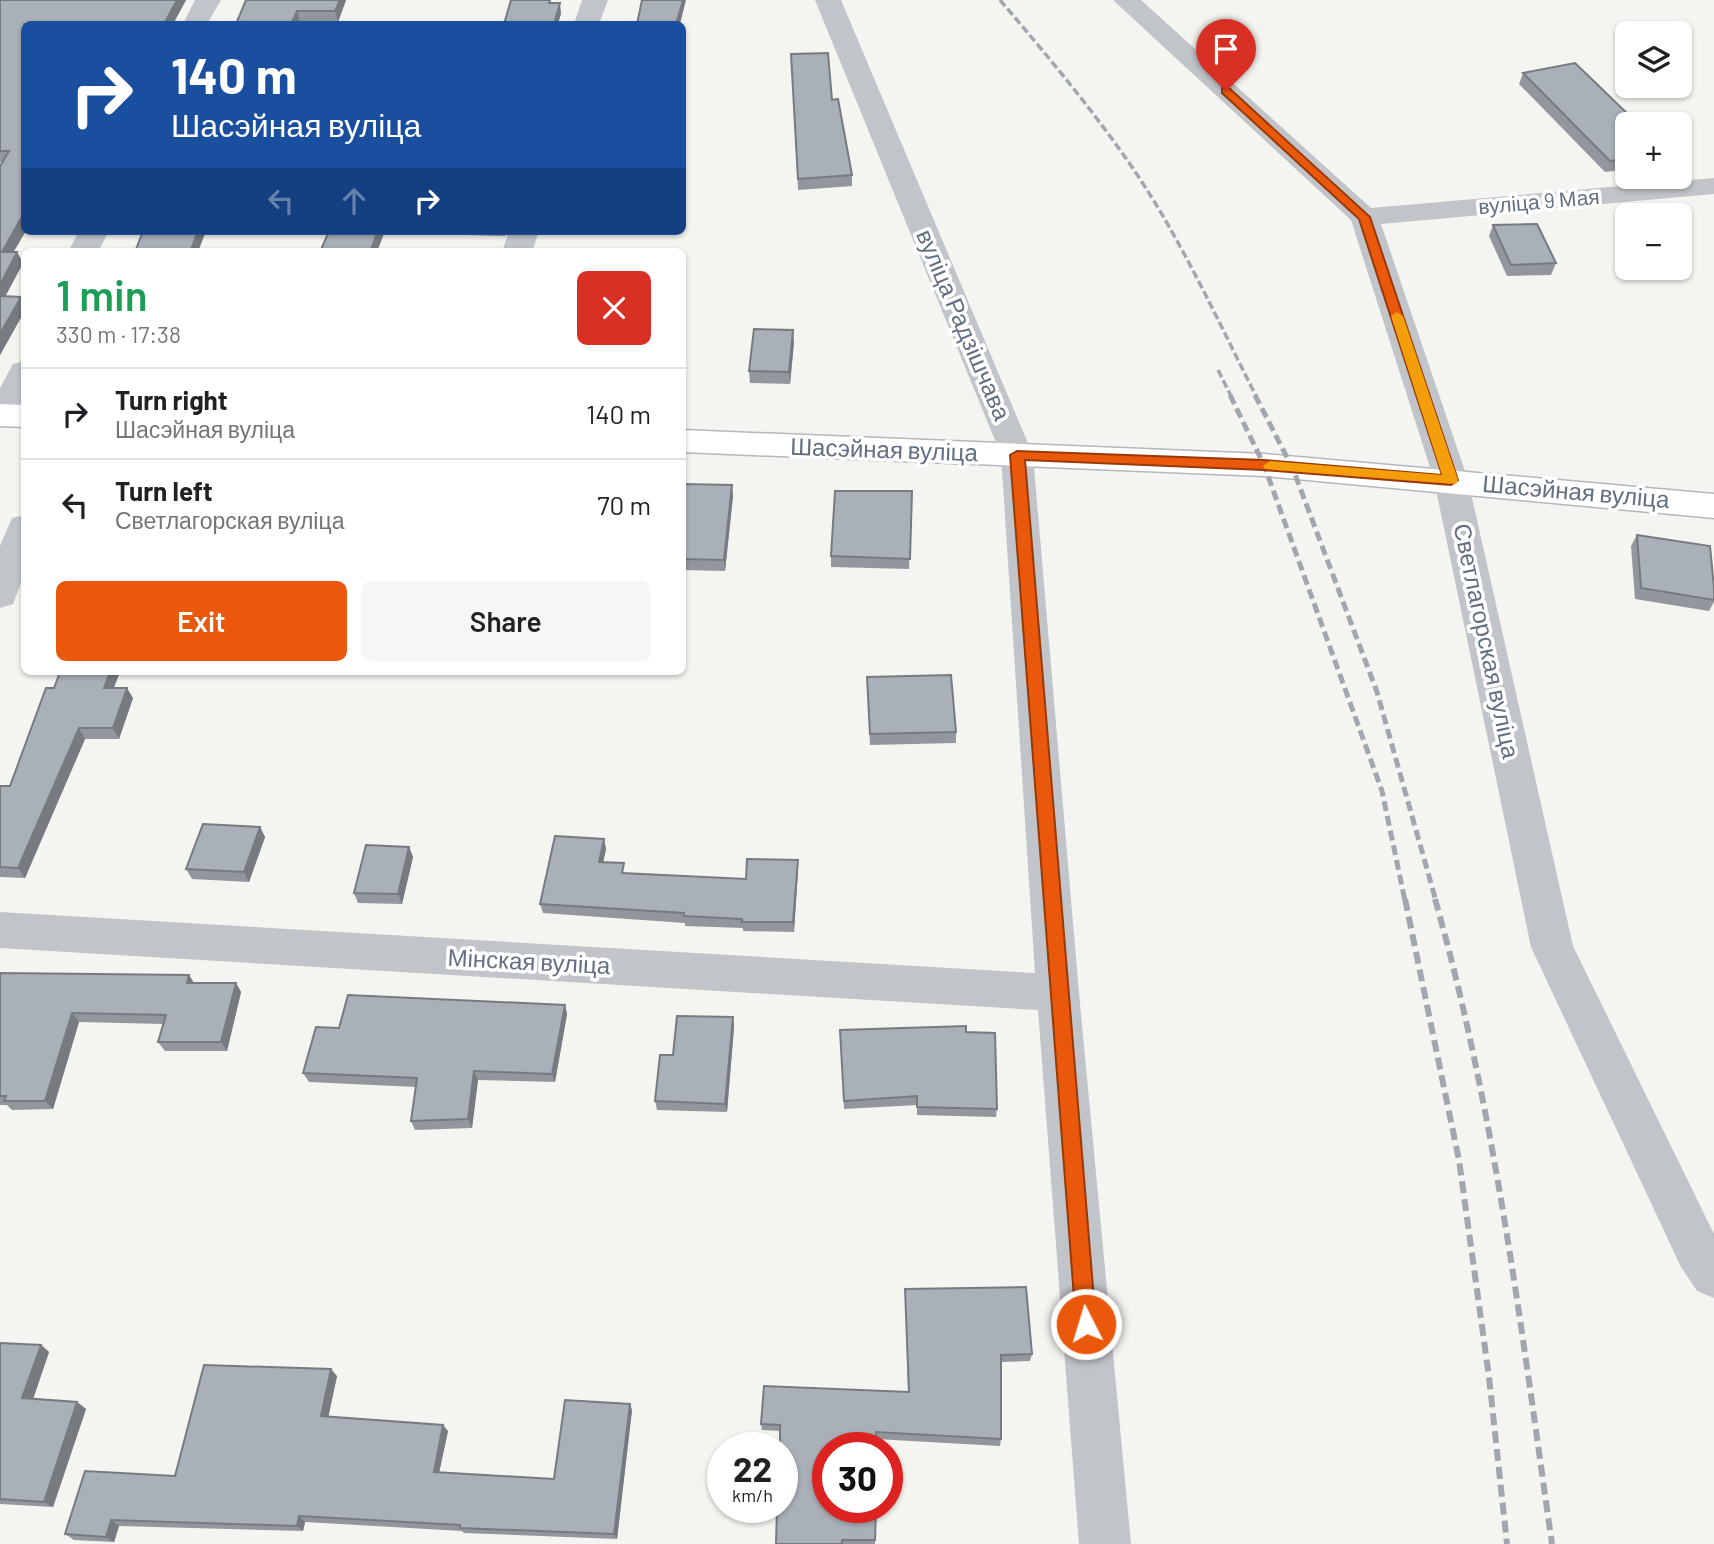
<!DOCTYPE html>
<html lang="en">
<head>
<meta charset="utf-8">
<style>
  body { margin:0; font-family:Barlow,sans-serif; background:#f6f6f6; color:#202124; height:100vh; display:flex; flex-direction:column; font-size:26px; white-space:nowrap }
  * { box-sizing:border-box; margin:0 }
  p { font-size:23px; color:#757577 }
  .icon { flex:none; width:38px; height:38px; fill:none; stroke:currentColor; stroke-width:2; stroke-linecap:round; stroke-linejoin:round }
  .map { position:relative; flex:1; overflow:hidden }
  .details { position:absolute; left:21px; top:248px; width:665px; height:427px; display:flex; flex-direction:column; background:#fff; border-radius:10px; box-shadow:0 2px 5px #0004 }
  .details>* { flex:none }
  .banner { position:absolute; left:21px; top:21px; width:665px; height:214px; border-radius:10px; box-shadow:0 2px 5px #0004; background:#1a4fa0; color:#fff; overflow:hidden }
  .controls { position:absolute; left:1615px; top:21px; display:grid; gap:14px }
  .controls a { display:grid; place-items:center; width:77px; height:77px; border-radius:10px; background:#fff; box-shadow:0 2px 5px #0004; font-size:35px }
  .speed { position:absolute; left:707px; top:1432px; display:flex; gap:14px; font-size:35px; font-weight:700; text-align:center }
  .speed>* { display:grid; place-content:center; width:91px; height:91px; border-radius:50%; background:#fff; box-shadow:0 2px 5px #0004; line-height:1 }
  .speed small { font-size:18px; font-weight:400 }
  .speed .limit { border:10px solid #d22; background:#fff; color:#111 }
  .pin { position:absolute; display:grid; place-items:center; width:60px; height:60px; color:#fff; margin:-72px -30px; border-radius:50% 50% 50% 0; rotate:-45deg; box-shadow:0 0 7px #0007 }
  .pin .icon { rotate:45deg }
  .me { position:absolute; width:77px; margin:-38px; rotate:355deg; stroke-linejoin:round; filter:drop-shadow(0 0 5px #0008) }
  .turn { display:flex; align-items:center; gap:24px; height:147px; padding:0 35px; font-size:32px }
  .turn .icon { width:91px; height:91px; stroke-width:2.5 }
  .turn b { display:block; font-size:49px; line-height:60px }
  .lanes { display:flex; align-items:center; height:66px; padding:0 35px; background:#0003; justify-content:center; gap:35px; direction:ltr }
  .lanes .off { opacity:.35 }
  .round { display:grid; place-items:center; flex:none; width:74px; height:74px; border-radius:10px; background:#f6f6f6 }
  .head { display:flex; align-items:center; justify-content:space-between; height:119px; padding:0 35px }
  h1 { font-size:42px; font-weight:600; line-height:52px; color:#1e9e55 }
  .action { display:flex; gap:14px; margin-top:auto; padding:14px 35px }
  .action a { flex:1; height:80px; border-radius:10px; background:#ea580c; color:#fff; font-size:28px; font-weight:600; line-height:80px; text-align:center }
  .action a+a { background:#f6f6f6; color:#202124 }
  ul { padding:0; list-style:none }
  li { display:flex; align-items:center; gap:21px; height:91px; padding:0 35px; border-top:2px solid #e0e0e0 }
  li div { flex:1 }
  li b { display:block; font-size:26px }
  li em { font-style:normal }
  .map>svg:first-child { display:block }
  .lines { fill:none; stroke-linecap:round; stroke-linejoin:round }
  .secondary-casing { stroke:#b4b7bd; stroke-width:3 }
  .minor { fill:#c1c4c8; fill-rule:evenodd }
  .secondary { fill:#fff; fill-rule:evenodd }
  .rail-far2 { stroke:#a2a6ad; stroke-width:3.5; stroke-dasharray:8 3.5; stroke-linecap:butt }
  .rail-far1 { stroke:#a2a6ad; stroke-width:5; stroke-dasharray:10 5; stroke-linecap:butt }
  .rail { stroke:#a2a6ad; stroke-width:6; stroke-dasharray:12 6; stroke-linecap:butt }
  .wall { fill:#92979d }
  .shaded-wall { fill:#777b80 }
  .building { fill:#aab0b7; stroke:#777b80; stroke-width:2 }
  .route { fill:#ea580c; stroke:#983908; stroke-width:2 }
  .slow { fill:#f59e0b }
  .labels { text-anchor:middle; stroke-width:7; stroke-linejoin:round; paint-order:stroke }
  .far-street-label { font-size:21px; fill:#636f82; stroke:#fff }
  .street-label { font-size:24px; fill:#636f82; stroke:#fff }
</style>
</head>
<body>
<div class="map">
<svg width="1714" height="1544" viewBox="0 0 1714 1544">
  <rect width="100%" height="100%" fill="#f4f5f0"/>
  <g class="lines">
    <g class="secondary-casing">
      <g id="secondary">
        <polygon points="0,404 24,405 24,427 0,426"/>
        <polygon points="682,430 1264,454 1714,494 1714,518 1264,476 682,452"/>
      </g>
    </g>
    <g class="minor">
      <polygon points="195,0 221,0 207,24 183,24"/>
      <polygon points="582,0 608,0 599,24 574,24"/>
      <polygon points="815,0 841,0 1033,455 1079,993 1131,1544 1079,1544 1038,1010 0,948 0,912 1035,973 1001,455"/>
      <polygon points="1113,0 1141,0 1371,208 1714,178 1714,194 1381,224 1468,480 1573,946 1714,1234 1714,1298 1697,1291 1681,1267 1531,947 1434,480 1351,220"/>
      <polygon points="79,231 109,231 98,252 68,252"/>
      <polygon points="509,231 539,231 532,252 502,252"/>
      <polygon points="24,361 24,404 14,423 0,425 0,388 13,364"/>
      <polygon points="24,515 24,575 13,604 0,608 0,546 12,518"/>
    </g>
    <use href="#secondary" class="secondary"/>
    <g class="rail-far2">
      <path d="M1000 0C1046 54 1092 109 1132 167 1181 239 1217 319 1256 396"/>
      <polyline points="1218,370 1231,396"/>
    </g>
    <g class="rail-far1">
      <polyline points="1230,395 1264,465 1382,791 1405,901"/>
      <polyline points="1255,395 1293,469 1377,692 1436,901"/>
    </g>
    <g class="rail">
      <polyline points="1405,899 1459,1160 1489,1377 1507,1544"/>
      <path d="M1435 899C1495 1110 1521 1328 1552 1544"/>
    </g>
  </g>
  <g class="wall">
    <polygon points="0,0 186,0 173,24 24,24 13,252 17,252 23,263 5,297 24,304 24,312 0,355 0,166 2,162 0,162"/>
    <polygon points="246,0 346,0 338,22 300,22"/>
    <polygon points="791,54 832,100 852,175 852,186 798,190"/>
    <polygon points="1523,73 1628,124 1628,174 1624,174 1622,170 1605,172 1519,84"/>
    <polygon points="1493,225 1556,263 1551,275 1507,276 1489,236"/>
    <polygon points="430,231 506,231 505,236 431,234"/>
    <polygon points="794,342 790,384 750,383 749,371"/>
    <polygon points="682,484 733,496 725,571 682,570"/>
    <polygon points="912,491 909,569 831,567 831,556"/>
    <polygon points="1637,535 1714,588 1714,602 1709,611 1635,599 1631,546"/>
    <polygon points="867,677 956,732 956,743 870,745"/>
    <polygon points="114,688 133,698 119,739 85,739 25,878 0,877 0,786 10,786"/>
    <polygon points="260,827 265,837 249,882 192,879 186,869"/>
    <polygon points="604,839 606,849 603,862 626,873 746,879 798,860 798,870 794,932 743,931 743,928 685,926 685,923 543,913 540,904"/>
    <polygon points="409,847 413,857 402,904 358,903 354,893"/>
    <polygon points="0,973 189,975 194,983 236,983 241,992 227,1051 165,1051 158,1042 163,1024 79,1022 53,1109 12,1110 7,1105 0,1105"/>
    <polygon points="565,1005 567,1014 555,1082 478,1080 472,1128 415,1130 411,1121 416,1087 309,1082 303,1073 339,1028"/>
    <polygon points="733,1017 734,1027 727,1112 657,1110 655,1101 673,1055"/>
    <polygon points="840,1030 966,1032 997,1109 996,1117 917,1115 917,1105 844,1109"/>
    <polygon points="905,1289 1032,1354 1030,1361 1001,1362 1001,1439 1000,1446 876,1439 875,1544 776,1544 780,1431 762,1430 761,1424 908,1392"/>
    <polygon points="0,1343 41,1345 49,1352 33,1399 77,1402 86,1409 53,1507 0,1504"/>
    <polygon points="337,1376 328,1417 448,1431 439,1472 554,1479 632,1410 617,1539 464,1533 462,1531 305,1522 303,1531 119,1526 114,1542 74,1540 65,1534 175,1476"/>
  </g>
  <g class="shaded-wall">
    <polygon points="177,0 186,0 173,24 164,24"/>
    <polygon points="340,0 346,0 338,22 335,11"/>
    <polygon points="683,0 686,0 680,24 676,24"/>
    <polygon points="560,3 561,14 558,24 554,24"/>
    <polygon points="297,11 300,22 299,24 291,24"/>
    <polygon points="24,213 24,231 26,231 7,263 2,252"/>
    <polygon points="198,231 206,231 198,252 190,252"/>
    <polygon points="378,231 385,231 377,252 370,252"/>
    <polygon points="17,252 23,263 0,306 0,285"/>
    <polygon points="21,297 24,304 24,312 0,355 0,334"/>
    <polygon points="793,330 794,342 790,384 789,372"/>
    <polygon points="732,485 733,496 725,571 724,560"/>
    <polygon points="110,672 120,672 110,698 104,688"/>
    <polygon points="127,688 133,698 119,739 113,728"/>
    <polygon points="79,728 85,739 25,878 18,868"/>
    <polygon points="260,827 265,837 249,882 244,872"/>
    <polygon points="604,839 606,849 601,872 599,862"/>
    <polygon points="409,847 413,857 402,904 398,894"/>
    <polygon points="798,860 798,870 794,932 793,922"/>
    <polygon points="189,975 195,985 187,983"/>
    <polygon points="236,983 241,992 227,1051 221,1042"/>
    <polygon points="565,1005 567,1014 555,1082 552,1074"/>
    <polygon points="72,1013 79,1022 53,1109 45,1101"/>
    <polygon points="733,1017 734,1027 727,1112 725,1104"/>
    <polygon points="474,1071 478,1080 472,1128 468,1119"/>
    <polygon points="41,1345 49,1352 31,1405 22,1398"/>
    <polygon points="331,1369 337,1376 327,1423 321,1416"/>
    <polygon points="77,1402 86,1409 53,1507 44,1502"/>
    <polygon points="630,1404 632,1410 617,1539 614,1534"/>
    <polygon points="443,1425 448,1431 438,1478 434,1472"/>
    <polygon points="299,1516 305,1522 303,1531 297,1526"/>
    <polygon points="111,1520 119,1526 114,1542 106,1537"/>
  </g>
  <g class="building">
    <polygon points="0,0 177,0 164,24 24,24 24,213 2,252 17,252 0,285 0,166 9,151 0,151"/>
    <polygon points="246,0 340,0 335,11 297,11 291,24 236,24"/>
    <polygon points="511,0 550,0 549,3 560,3 554,24 504,24"/>
    <polygon points="642,0 683,0 676,24 637,24"/>
    <polygon points="828,53 832,100 838,99 852,175 798,179 791,54"/>
    <polygon points="1575,63 1634,120 1661,117 1664,124 1628,124 1628,162 1626,159 1610,161 1523,73"/>
    <polygon points="1537,224 1556,263 1511,265 1493,225"/>
    <polygon points="143,231 198,231 190,252 135,252"/>
    <polygon points="329,231 378,231 370,252 320,252"/>
    <polygon points="0,296 21,297 0,334"/>
    <polygon points="754,329 793,330 789,372 749,371"/>
    <polygon points="682,484 732,485 724,560 682,559"/>
    <polygon points="835,491 912,491 910,559 831,556"/>
    <polygon points="1637,535 1710,546 1714,588 1714,600 1641,588"/>
    <polygon points="60,672 110,672 104,688 127,688 113,728 79,728 18,868 0,867 0,786 10,786 46,688 54,688"/>
    <polygon points="951,675 956,732 870,734 867,677"/>
    <polygon points="203,824 260,827 244,872 186,869"/>
    <polygon points="555,836 604,839 599,862 624,863 622,873 746,879 747,859 798,860 793,922 742,922 742,919 684,916 684,913 540,904"/>
    <polygon points="366,845 409,847 398,894 354,893"/>
    <polygon points="0,973 189,975 187,983 236,983 221,1042 158,1042 166,1015 72,1013 45,1101 4,1101 6,1096 0,1096"/>
    <polygon points="348,995 565,1005 552,1074 474,1071 468,1119 411,1121 417,1078 303,1073 316,1027 339,1028"/>
    <polygon points="677,1016 733,1017 725,1104 655,1101 660,1055 673,1055"/>
    <polygon points="966,1026 966,1032 995,1033 997,1109 917,1107 917,1096 844,1101 840,1030"/>
    <polygon points="1026,1287 1032,1354 1001,1355 1001,1439 876,1432 876,1447 828,1447 828,1507 876,1507 875,1540 842,1540 842,1544 776,1544 777,1507 782,1507 782,1447 780,1447 780,1425 761,1424 764,1386 909,1392 905,1289"/>
    <polygon points="0,1343 41,1345 22,1398 77,1402 44,1502 0,1499"/>
    <polygon points="204,1365 331,1369 321,1416 443,1425 434,1472 554,1479 565,1400 630,1404 614,1534 460,1528 460,1525 299,1516 297,1526 111,1520 106,1537 65,1534 85,1471 175,1476"/>
  </g>
  <polygon class="route" points="1222,88 1229,88 1370,217 1458,480 1451,485 1264,470 1025,460 1096,1324 1093,1331 1086,1333 1079,1331 1076,1324 1010,455 1017,451 1264,460 1442,475 1359,219 1222,93"/>
  <polygon class="slow" points="1397,312 1403,316 1458,480 1456,484 1265,469 1263,466 1270,461 1442,475 1391,316"/>
  <g class="labels">
    <g class="far-street-label">
      <text transform="translate(1539 202) rotate(-5)" y="7">вуліца 9 Мая</text>
    </g>
    <g class="street-label">
      <text transform="translate(963 325) rotate(67)" y="8">вуліца Радзішчава</text>
      <text transform="translate(884 450) rotate(2)" y="8">Шасэйная вуліца</text>
      <text transform="translate(1576 492) rotate(5)" y="8">Шасэйная вуліца</text>
      <text transform="translate(1486 641) rotate(78)" y="8">Светлагорская вуліца</text>
      <text transform="translate(529 962) rotate(3)" y="8">Мінская вуліца</text>
    </g>
  </g>
</svg>
<div class="controls">
<a><svg class="icon" aria-label="layers" viewBox="0 0 24 24"><path d="M12 4l9 5-9 5-9-5zM3 14l9 5 9-5"/></svg></a>
<a>+</a>
<a>−</a>
</div>
<div class="speed"><div>22<small>km/h</small></div><div class="limit">30</div></div>
<div class="pin" style="left:1226px;top:91px;background:#d93025"><svg class="icon" aria-label="arrive" viewBox="0 0 24 24"><path d="M6 21V4h12l-3 4 3 4H6"/></svg></div>
<svg class="me" style="left:1086px;top:1324px" viewBox="-20 -20 40 40"><circle r="17" fill="#ea580c" stroke="#fff" stroke-width="3"/><path d="M0-11L8 9 0 5-8 9z" fill="#fff"/></svg>
<div class="banner">
<div class="turn"><svg class="icon" aria-label="right" viewBox="0 0 24 24"><path d="M7 20v-9h11M14 6l5 5-5 5"/></svg><div><b>140 m</b>Шасэйная вуліца</div></div>
<div class="lanes"><svg class="icon off" aria-label="left" viewBox="0 0 24 24"><path d="M17 20v-9H6M10 6l-5 5 5 5"/></svg><svg class="icon off" aria-label="ahead" viewBox="0 0 24 24"><path d="M12 20V5M6 11l6-6 6 6"/></svg><svg class="icon" aria-label="right" viewBox="0 0 24 24"><path d="M7 20v-9h11M14 6l5 5-5 5"/></svg></div>
</div>
<section class="details">
<div class="head"><div><h1>1 min</h1><p>330 m · 17:38</p></div><a class="round" style="background:#d93025;color:#fff"><svg class="icon" aria-label="close" viewBox="0 0 24 24"><path d="M6 6l12 12M18 6L6 18"/></svg></a></div>
<ul>
<li><svg class="icon" aria-label="right" viewBox="0 0 24 24"><path d="M7 20v-9h11M14 6l5 5-5 5"/></svg><div><b>Turn right</b><p>Шасэйная вуліца</p></div><em>140 m</em></li>
<li><svg class="icon" aria-label="left" viewBox="0 0 24 24"><path d="M17 20v-9H6M10 6l-5 5 5 5"/></svg><div><b>Turn left</b><p>Светлагорская вуліца</p></div><em>70 m</em></li>
</ul>
<div class="action"><a>Exit</a><a>Share</a></div>
</section>
</div>
</body>
</html>
